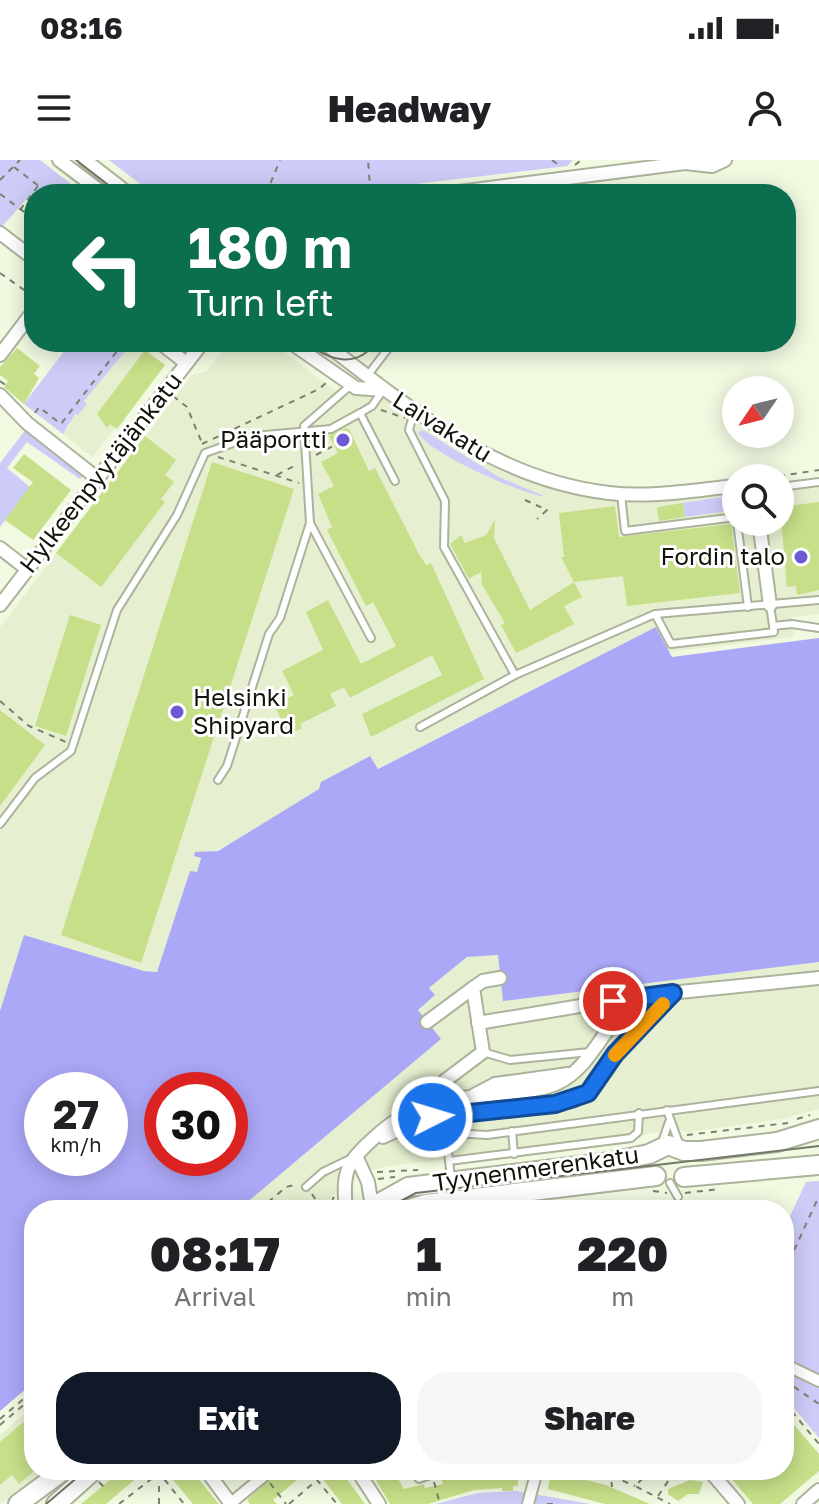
<!DOCTYPE html>
<html lang="en">
<head>
<meta charset="utf-8">
<style>
  body { margin:0; font-family:"Golos Text",sans-serif; background:#f6f6f6; color:#202124; height:100vh; display:flex; flex-direction:column; font-size:30px; white-space:nowrap }
  * { box-sizing:border-box; margin:0 }
  p { font-size:26px; color:#757577 }
  .icon { flex:none; width:44px; height:44px; fill:none; stroke:currentColor; stroke-width:2; stroke-linecap:round; stroke-linejoin:round }
  .map { position:relative; flex:1; overflow:hidden }
  .panel { position:absolute; left:24px; top:1040px; width:770px; height:280px; display:flex; flex-direction:column; background:#fff; border-radius:32px; box-shadow:0 4px 20px #0003 }
  .panel>* { flex:none }
  .top-card { position:absolute; left:24px; top:24px; width:772px; height:168px; border-radius:32px; box-shadow:0 4px 20px #0003; background:#0b6e4f; color:#fff; overflow:hidden }
  .needle { width:52px; rotate:235deg }
  .tools { position:absolute; left:722px; top:216px; display:grid; gap:16px }
  .tools a { display:grid; place-items:center; width:72px; height:72px; border-radius:50%; background:#fff; box-shadow:0 4px 20px #0003; font-size:40px }
  .speed { position:absolute; left:24px; top:912px; display:flex; gap:16px; font-size:40px; font-weight:700; text-align:center }
  .speed>* { display:grid; place-content:center; width:104px; height:104px; border-radius:50%; background:#fff; box-shadow:0 4px 20px #0003; line-height:1 }
  .speed small { font-size:20px; font-weight:400 }
  .speed .limit { border:12px solid #d22; background:#fff; color:#111 }
  .pin { position:absolute; display:grid; place-items:center; width:68px; height:68px; color:#fff; margin:-34px; border:4px solid #fff; border-radius:50%; box-shadow:0 2px 8px #0007 }
  .me { position:absolute; width:88px; margin:-44px; rotate:85deg; stroke-linejoin:round; filter:drop-shadow(0 0 6px #0008) }
  .turn { display:flex; align-items:center; gap:28px; height:168px; padding:0 32px; font-size:36px }
  .turn .icon { width:104px; height:104px; stroke-width:2.5 }
  .turn b { display:block; font-size:56px; line-height:68px }
  .eta { display:flex; justify-content:space-evenly; align-items:center; height:136px; text-align:center }
  .eta b { font-size:48px; font-weight:800; line-height:56px }
  .action { display:flex; gap:16px; margin-top:auto; padding:16px 32px }
  .action a { flex:1; height:92px; border-radius:32px; background:#111827; color:#fff; font-size:32px; font-weight:800; line-height:92px; text-align:center }
  .action a+a { background:#f6f6f6; color:#202124 }
  .status { display:flex; justify-content:space-between; align-items:center; height:56px; padding:0 40px; background:#fff; direction:ltr }
  .status svg { height:22px; fill:currentColor }
  header { display:flex; justify-content:space-between; align-items:center; height:104px; padding:0 32px; background:#fff; font-size:36px; font-weight:800 }
  .map>svg:first-child { display:block }
  .built { fill:#e6f0d0 }
  .green { fill:#cdccf8 }
  .water { fill:#aca8f8; fill-rule:evenodd }
  .building { fill:#c7df89 }
  .lines { fill:none; stroke-linecap:round; stroke-linejoin:round }
  .service-casing { stroke:#abb39c; stroke-width:10 }
  .pedestrian-casing { stroke:#abb39c; stroke-width:14 }
  .minor-casing { stroke:#abb39c; stroke-width:16 }
  .secondary-casing { stroke:#abb39c; stroke-width:22 }
  .path { stroke:#7b8070; stroke-width:2; stroke-dasharray:6 6; stroke-linecap:butt }
  .service { stroke:#fff; stroke-width:6 }
  .pedestrian { stroke:#fff; stroke-width:10 }
  .minor { stroke:#fff; stroke-width:12 }
  .secondary { stroke:#fff; stroke-width:18 }
  .tram { stroke:#737869; stroke-width:2 }
  .route-casing { stroke:#114b97; stroke-width:20 }
  .route { stroke:#1a73e8; stroke-width:14 }
  .slow { stroke:#f59e0b; stroke-width:14 }
  .poi-dot { fill:#6c5ad4; stroke:#fff; stroke-width:3 }
  .labels { text-anchor:middle; stroke-width:6; stroke-linejoin:round; paint-order:stroke }
  .street-label { font-size:24px; fill:#12140c; stroke:#fff }
  .poi-label { font-size:24px; fill:#12140c; stroke:#fff; text-anchor:end }
</style>
</head>
<body>
<div class="status"><b>08:16</b><svg viewBox="0 0 49 12"><path d="M0 12V9h3v3zM5 12V6h3v6zM10 12V3h3v9zM15 12V0h3v12zM26 1h20v11H26zM47 4h2v5h-2z"/></svg></div>
<header><svg class="icon" aria-label="menu" viewBox="0 0 24 24"><path d="M4 6h16M4 12h16M4 18h16"/></svg>Headway<svg class="icon" aria-label="person" viewBox="0 0 24 24"><circle cx="12" cy="8" r="4"/><path d="M4 21q1-7 8-7t8 7"/></svg></header>
<div class="map">
<svg width="819" height="1344" viewBox="0 0 819 1344">
  <rect width="100%" height="100%" fill="#f1f9e1"/>
  <g class="built">
    <polygon points="133,182 165,205 92,297 63,274 71,265 68,263 86,243 84,241"/>
    <polygon points="230,182 271,182 345,238 356,228 383,230 496,302 610,333 736,326 736,362 780,362 780,327 819,322 819,454 792,457 794,477 669,492 655,468 377,609 370,596 321,622 319,629 238,680 201,697 197,713 190,711 158,811 144,811 25,775 0,851 0,467 192,215 207,211"/>
    <polygon points="498,795 503,841 819,802 819,949 781,959 689,972 669,969 631,978 389,1006 366,1011 338,1030 323,1050 238,1050 441,879 417,850 429,829 467,797"/>
    <polygon points="34,1246 34,1310 51,1310 27,1329 0,1344 0,1275"/>
  </g>
  <g class="green">
    <polygon points="0,0 40,0 84,34 34,34 34,39 29,36 0,69"/>
    <polygon points="109,0 573,0 567,6 332,34 153,34"/>
    <polygon points="71,182 133,182 84,241 87,244 78,255 75,254 63,274 24,244"/>
    <polygon points="27,268 85,313 80,319 27,282 7,308 30,327 0,367 0,303"/>
    <path d="M423 270 499 317 546 337C522 334 425 292 418 272Z"/>
    <polygon points="734,335 736,350 685,357 683,343"/>
    <polygon points="819,1021 819,1278 784,1236 784,1069 806,1022"/>
    <polygon points="517,1331 590,1344 435,1344 478,1333"/>
  </g>
  <path class="water" d="M656 467 672 497 819 478V802L503 841 498 795 467 797 429 828 435 835 418 850 441 879 238 1050H34V1222L0 1251V851L24 775 144 811 157 812 190 711 197 712 201 698 194 696 195 692 218 691 319 629 321 622 370 596 378 609ZM42 930H110V998H42ZM162 930H230V998H162Z"/>
  <g class="building">
    <polygon points="17,188 40,206 34,214 39,218 24,244 4,227 8,221 0,215 0,207"/>
    <polygon points="145,190 165,205 117,269 110,264 107,268 97,254"/>
    <polygon points="345,268 349,269 369,311 375,308 419,394 426,405 431,403 484,519 371,577 362,554 442,515 432,495 350,538 344,527 330,534 336,546 300,564 302,568 289,575 274,545 294,535 282,511 323,490 306,452 328,440 361,504 396,486 373,442 366,446 327,370 332,367 318,334 334,326 321,302 338,293 329,276"/>
    <polygon points="145,276 176,300 165,315 174,322 161,339 165,342 101,427 56,393"/>
    <polygon points="24,294 71,330 33,380 5,360 33,322 13,308"/>
    <polygon points="212,302 294,329 141,803 61,775"/>
    <polygon points="819,342 819,430 797,435 796,426 787,427 780,347"/>
    <polygon points="683,343 685,357 659,361 657,347"/>
    <polygon points="615,346 619,377 731,364 740,433 627,446 623,416 574,422 561,397 564,397 559,353"/>
    <polygon points="495,360 494,378 530,450 574,422 582,437 564,446 574,464 516,493 501,465 505,463 482,425 481,412 469,419 450,384 461,375 465,383 486,375"/>
    <polygon points="70,455 101,465 66,576 35,566"/>
    <polygon points="0,550 45,585 0,646"/>
    <polygon points="34,1253 34,1311 19,1324 12,1315 0,1325 0,1282"/>
    <polygon points="784,1253 819,1294 819,1311 780,1344 753,1344 724,1310 784,1310"/>
    <polygon points="122,1310 146,1310 106,1344 81,1344"/>
    <polygon points="175,1310 191,1310 219,1344 193,1344 169,1315"/>
    <polygon points="279,1310 309,1310 273,1340 277,1344 250,1344 247,1340"/>
    <polygon points="316,1310 340,1310 365,1344 342,1344"/>
    <polygon points="370,1310 393,1310 404,1329 424,1324 425,1328 443,1324 441,1318 482,1310 517,1310 518,1326 513,1326 513,1331 502,1331 502,1328 474,1330 428,1344 390,1344"/>
    <polygon points="551,1311 606,1325 650,1344 605,1344 548,1329"/>
    <polygon points="690,1320 703,1322 699,1334 688,1334 678,1341 668,1334 668,1329"/>
  </g>
  <g class="lines">
    <g class="service-casing">
      <g id="service">
        <polyline points="368,215 387,190 376,182"/>
        <polyline points="383,230 372,246 360,253 395,321"/>
        <polyline points="414,251 409,270 445,341 444,387 515,515"/>
        <polyline points="780,327 819,322"/>
        <polyline points="621,334 625,371 736,357"/>
        <polyline points="737,362 748,447"/>
        <polyline points="310,363 371,478"/>
        <polyline points="655,454 671,484 774,472 770,445"/>
        <polyline points="773,466 792,464 819,468"/>
        <polyline points="420,567 515,515 655,454 819,440"/>
        <polyline points="218,620 227,606 269,474 280,458 310,363 304,266 351,225"/>
        <polyline points="0,664 35,618 71,591 117,450 177,355 205,293 253,276 331,269 360,253"/>
        <polyline points="483,892 510,900 590,892"/>
        <polyline points="667,950 680,986"/>
        <polyline points="512,971 514,994"/>
        <polyline points="661,985 669,962"/>
        <polyline points="449,1001 631,978 638,972 639,953"/>
        <polyline points="451,1017 447,984 453,973 487,975 819,931"/>
        <polyline points="670,1023 678,1037"/>
        <polyline points="306,1027 323,1012 352,998"/>
        <polyline points="411,1310 419,1319 445,1310"/>
      </g>
    </g>
    <g class="pedestrian-casing">
      <g id="pedestrian">
        <polyline points="784,1204 819,1221"/>
        <polyline points="231,1343 271,1310"/>
        <polyline points="528,1344 536,1314 541,1310"/>
      </g>
    </g>
    <g class="minor-casing">
      <g id="minor">
        <polyline points="59,0 104,34"/>
        <polyline points="85,0 129,34"/>
        <polyline points="443,34 685,3 712,6 725,0"/>
        <polyline points="0,73 34,99"/>
        <polyline points="159,182 186,203"/>
        <polyline points="290,182 356,228 383,230"/>
        <path d="M323 182C410 249 496 320 609 333 650 338 694 330 736 326"/>
        <polyline points="0,195 34,150"/>
        <polyline points="0,235 27,263 98,319"/>
        <polyline points="759,362 770,445"/>
        <polyline points="0,388 27,409"/>
        <polyline points="0,445 203,182"/>
        <polyline points="427,862 473,828"/>
        <polyline points="478,863 640,836 819,818"/>
        <polyline points="474,935 495,924 568,914"/>
        <polyline points="414,944 483,892 473,828 483,821 500,818"/>
        <path d="M383 977C441 947 509 953 573 941L588 933 615 894 673 833"/>
        <polyline points="356,996 368,1022 372,1047"/>
        <path d="M346 1050C342 1012 346 1003 375 977 420 936 452 940 510 933 525 931 543 930 558 923 594 906 606 858 640 836"/>
        <polyline points="206,1310 231,1344"/>
        <polyline points="357,1310 379,1344"/>
        <polyline points="533,1310 536,1314"/>
        <polyline points="709,1310 738,1344"/>
        <polyline points="803,1344 819,1330"/>
      </g>
    </g>
    <g class="secondary-casing">
      <g id="secondary">
        <polyline points="684,1017 819,1005"/>
        <polyline points="372,1047 408,1027 611,1002 649,994 668,985 684,991 701,991 777,982 819,969"/>
        <polyline points="406,1050 425,1044 656,1016"/>
        <polyline points="18,1344 64,1310"/>
        <polyline points="56,1344 94,1310"/>
      </g>
    </g>
    <g class="path">
      <polyline points="552,0 561,7"/>
      <polyline points="575,5 581,0"/>
      <polyline points="14,7 49,34"/>
      <polyline points="0,20 20,0"/>
      <polyline points="367,32 370,26 368,0"/>
      <polyline points="0,34 27,54"/>
      <polyline points="266,34 280,0"/>
      <polyline points="20,50 38,26"/>
      <polyline points="0,113 34,137"/>
      <polyline points="0,221 4,224 8,220"/>
      <polyline points="173,236 187,247 202,283"/>
      <polyline points="381,250 405,258"/>
      <polyline points="35,253 39,247 61,264 124,182"/>
      <polyline points="202,284 319,229 327,222"/>
      <polyline points="316,295 333,286"/>
      <polyline points="218,297 299,323"/>
      <polyline points="277,315 296,305"/>
      <polyline points="767,318 819,310"/>
      <polyline points="525,340 547,350 537,359"/>
      <polyline points="0,541 29,566 66,582"/>
      <polyline points="797,959 810,955"/>
      <polyline points="687,975 788,963"/>
      <polyline points="377,1012 418,1010"/>
      <polyline points="378,1019 395,1017"/>
      <polyline points="653,1031 667,1033"/>
      <polyline points="685,1033 719,1029"/>
      <polyline points="312,1034 322,1050"/>
      <polyline points="259,1050 286,1027 298,1024"/>
      <polyline points="326,1050 334,1037"/>
      <polyline points="331,1050 335,1044"/>
      <polyline points="784,1112 819,1036"/>
      <polyline points="784,1220 819,1244"/>
      <polyline points="784,1242 819,1284"/>
      <polyline points="0,1259 34,1230"/>
      <polyline points="0,1265 34,1236"/>
      <polyline points="116,1310 121,1316"/>
      <polyline points="157,1310 184,1344"/>
      <polyline points="574,1310 580,1317"/>
      <polyline points="610,1310 612,1327"/>
      <polyline points="651,1310 635,1326 670,1344"/>
      <polyline points="576,1312 609,1315 635,1326"/>
      <polyline points="564,1314 565,1310"/>
      <polyline points="99,1322 106,1329"/>
      <polyline points="434,1322 440,1344"/>
      <polyline points="270,1323 286,1344"/>
      <polyline points="658,1336 671,1317 665,1310"/>
      <polyline points="119,1344 159,1313"/>
      <polyline points="159,1344 159,1314"/>
      <polyline points="289,1344 317,1320 337,1344"/>
      <polyline points="547,1344 554,1344"/>
    </g>
    <use href="#service" class="service"/>
    <use href="#pedestrian" class="pedestrian"/>
    <use href="#minor" class="minor"/>
    <use href="#secondary" class="secondary"/>
    <g class="tram">
      <polyline points="76,0 120,34"/>
      <path d="M305 182C329 200 356 210 376 182"/>
      <polyline points="384,1050 416,1033 819,986"/>
      <polyline points="46,1344 86,1310"/>
    </g>
  </g>
  <g class="lines">
    <g class="route-casing">
      <polyline id="route" points="432,957 555,944 588,933 615,894 673,833 613,841"/>
    </g>
    <use href="#route" class="route"/>
    <polyline class="slow" points="615,895 663,844"/>
  </g>
  <g class="poi-dot">
    <circle cx="343" cy="280" r="8"/>
    <circle cx="801" cy="397" r="8"/>
    <circle cx="177" cy="552" r="8"/>
  </g>
  <g class="labels">
    <g class="street-label">
      <text transform="translate(442 267) rotate(32)" y="8">Laivakatu</text>
      <text transform="translate(101 313) rotate(-52)" y="8">Hylkeenpyytäjänkatu</text>
      <text transform="translate(536 1009) rotate(-8)" y="8">Tyynenmerenkatu</text>
    </g>
    <g class="poi-label">
      <text x="327" y="288">Pääportti</text>
      <text x="785" y="405">Fordin talo</text>
      <text x="193" y="546" text-anchor="start">Helsinki<tspan x="193" dy="28">Shipyard</tspan></text>
    </g>
  </g>
</svg>
<div class="tools">
<a><svg class="needle" viewBox="-14 -14 28 28"><path d="M0-13l5 13h-10z" fill="#e53935"/><path d="M0 13l5-13h-10z" fill="#757577"/></svg></a>
<a><svg class="icon" aria-label="search" viewBox="0 0 24 24"><circle cx="10" cy="10" r="6"/><path d="M15 15l6 6"/></svg></a>
</div>
<div class="speed"><div>27<small>km/h</small></div><div class="limit">30</div></div>
<div class="pin" style="left:613px;top:841px;background:#d93025"><svg class="icon" aria-label="arrive" viewBox="0 0 24 24"><path d="M6 21V4h12l-3 4 3 4H6"/></svg></div>
<svg class="me" style="left:432px;top:957px" viewBox="-20 -20 40 40"><circle r="17" fill="#1a73e8" stroke="#fff" stroke-width="3"/><path d="M0-11L8 9 0 5-8 9z" fill="#fff"/></svg>
<div class="top-card">
<div class="turn"><svg class="icon" aria-label="left" viewBox="0 0 24 24"><path d="M17 20v-9H6M10 6l-5 5 5 5"/></svg><div><b>180 m</b>Turn left</div></div>
</div>
<section class="panel">
<div class="eta">
<div><b>08:17</b><p>Arrival</p></div>
<div><b>1</b><p>min</p></div>
<div><b>220</b><p>m</p></div>
</div>
<div class="action"><a>Exit</a><a>Share</a></div>
</section>
</div>
</body>
</html>
